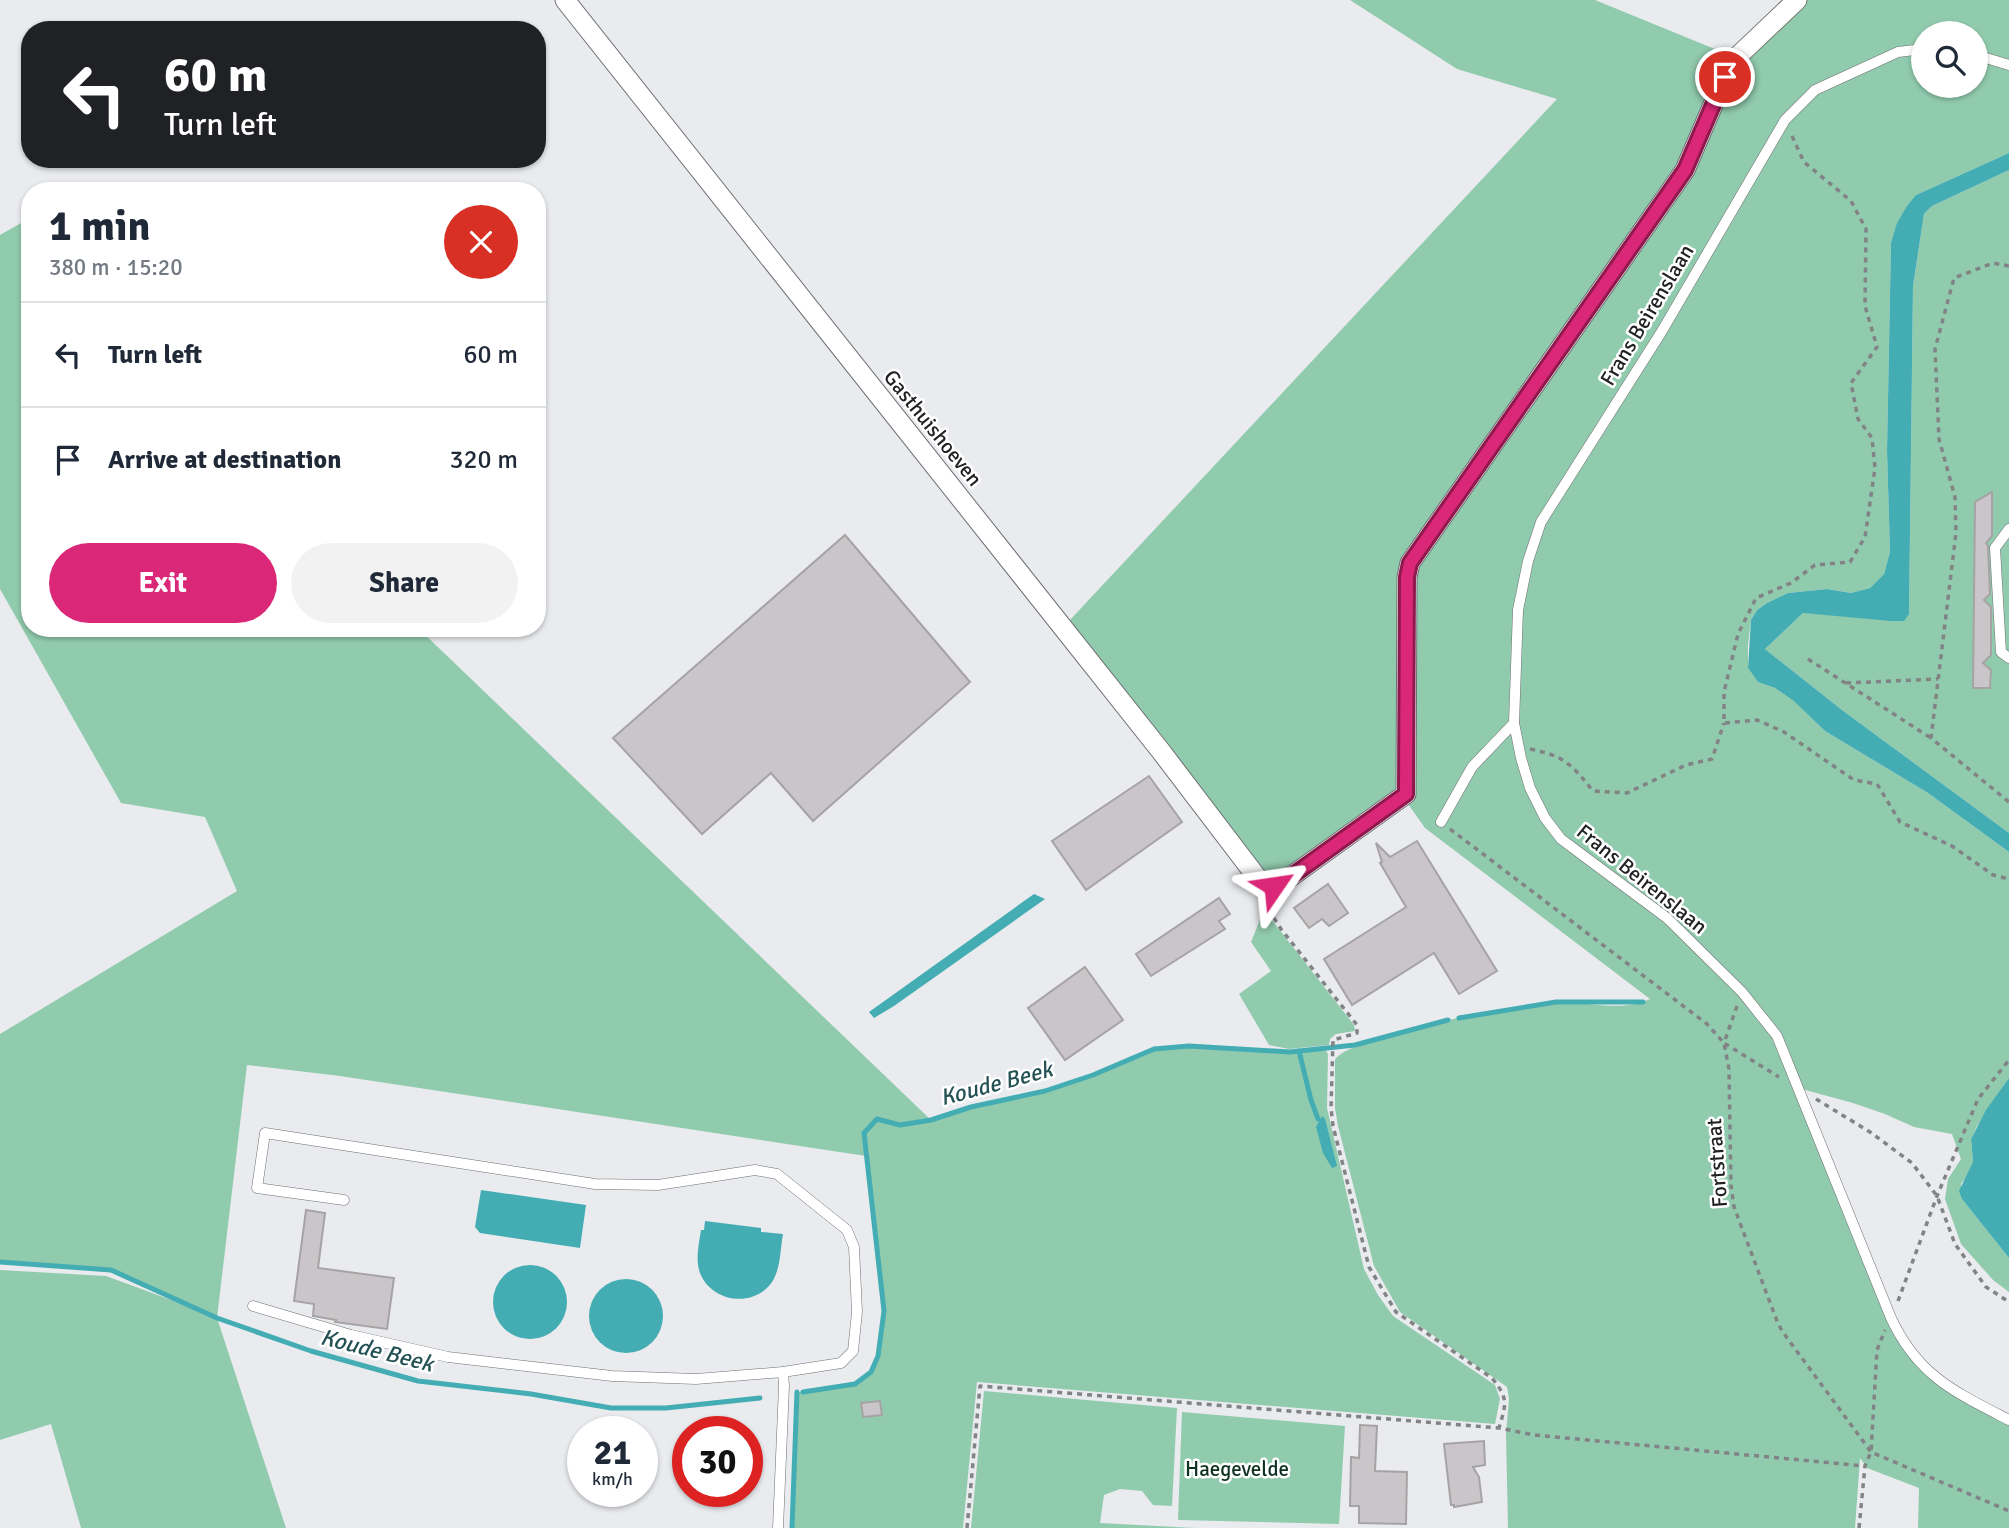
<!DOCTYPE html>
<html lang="en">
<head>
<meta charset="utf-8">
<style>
  body { margin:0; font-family:Signika,sans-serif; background:#f2f2f3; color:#1f2937; height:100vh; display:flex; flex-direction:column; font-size:26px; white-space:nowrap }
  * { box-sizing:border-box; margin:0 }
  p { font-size:23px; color:#747a83 }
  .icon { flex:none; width:38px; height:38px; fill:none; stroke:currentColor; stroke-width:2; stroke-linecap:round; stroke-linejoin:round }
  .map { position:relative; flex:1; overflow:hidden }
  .side { position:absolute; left:21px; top:182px; width:525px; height:455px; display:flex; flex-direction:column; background:#fff; border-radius:28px; box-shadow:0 2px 5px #0004 }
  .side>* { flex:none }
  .guide { position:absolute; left:21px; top:21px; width:525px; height:147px; border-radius:28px; box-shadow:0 2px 5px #0004; background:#202124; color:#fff; overflow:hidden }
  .tools { position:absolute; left:1911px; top:21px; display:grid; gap:14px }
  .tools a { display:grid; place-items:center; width:77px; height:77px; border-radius:50%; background:#fff; box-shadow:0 2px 5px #0004; font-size:35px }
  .speed { position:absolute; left:567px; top:1416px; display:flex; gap:14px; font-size:35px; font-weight:700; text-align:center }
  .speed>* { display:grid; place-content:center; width:91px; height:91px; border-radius:50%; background:#fff; box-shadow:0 2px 5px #0004; line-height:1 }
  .speed small { font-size:18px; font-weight:400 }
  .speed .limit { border:10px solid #d22; background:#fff; color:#111 }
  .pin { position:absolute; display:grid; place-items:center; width:60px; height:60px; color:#fff; margin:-30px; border:4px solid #fff; border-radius:50%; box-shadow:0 2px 7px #0007 }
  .me { position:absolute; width:77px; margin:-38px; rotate:58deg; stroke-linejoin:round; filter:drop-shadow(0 0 5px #0008) }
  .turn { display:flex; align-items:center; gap:24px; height:147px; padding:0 28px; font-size:32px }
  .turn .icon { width:91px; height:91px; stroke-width:2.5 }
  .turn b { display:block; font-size:49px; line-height:60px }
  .round { display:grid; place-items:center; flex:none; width:74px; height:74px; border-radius:37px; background:#f2f2f3 }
  .head { display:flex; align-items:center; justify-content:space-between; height:119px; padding:0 28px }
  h1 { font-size:42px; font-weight:800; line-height:52px }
  .button { display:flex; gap:14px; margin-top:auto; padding:14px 28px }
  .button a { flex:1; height:80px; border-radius:42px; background:#db2777; color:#fff; font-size:28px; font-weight:800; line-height:80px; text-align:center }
  .button a+a { background:#f2f2f3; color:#1f2937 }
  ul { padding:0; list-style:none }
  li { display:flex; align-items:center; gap:21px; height:105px; padding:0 28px; border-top:2px solid #e0e1e3 }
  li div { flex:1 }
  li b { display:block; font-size:26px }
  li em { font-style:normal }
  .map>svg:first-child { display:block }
  .green { fill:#91cbae; fill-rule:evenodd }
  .water { fill:#43adb3 }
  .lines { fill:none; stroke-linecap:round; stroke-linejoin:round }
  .stream { stroke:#43adb3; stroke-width:5 }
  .building { fill:#c9c5c8; stroke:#a6a3a5; stroke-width:2 }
  .lane-casing { stroke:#6d6f71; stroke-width:11 }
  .street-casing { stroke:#6d6f71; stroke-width:21 }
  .path { stroke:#818385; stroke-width:3.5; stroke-dasharray:5 5; stroke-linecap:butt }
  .lane { stroke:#fff; stroke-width:10 }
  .street { stroke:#fff; stroke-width:19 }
  .route-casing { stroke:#8e194d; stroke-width:18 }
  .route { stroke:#db2777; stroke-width:12 }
  .labels { text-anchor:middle; stroke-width:5; stroke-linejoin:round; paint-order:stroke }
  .street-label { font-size:21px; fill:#202122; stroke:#fff }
  .park-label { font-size:21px; fill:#0e3222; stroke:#fff }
  .water-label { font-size:23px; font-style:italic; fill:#245154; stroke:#fff }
</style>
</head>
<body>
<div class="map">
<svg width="2009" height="1528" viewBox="0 0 2009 1528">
  <rect width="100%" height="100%" fill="#e9ebee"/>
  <g class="green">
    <path d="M1350 0H1595L1727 54 1783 0H2009V153L1916 195 1891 243 1887 451 1890 552 1884 574 1870 588 1851 593 1827 589 1788 593 1767 603 1757 610 1751 620 1748 645V668L1758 682 1775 688 1795 701 1825 731 1928 793 2009 852V1078L1977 1126 1971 1139 1973 1162 1971 1171 1961 1184 1962 1199 2009 1258V1292L1993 1280 1961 1244 1945 1199 1948 1179 1961 1159 1952 1134 1914 1127 1885 1114 1853 1103 1798 1088 1891 1318 1921 1366 2009 1420V1528H1918L1919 1488 1867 1468 1860 1458 1855 1528H1508L1506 1434 1509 1399 1507 1387 1400 1312 1374 1266 1338 1126 1335 1108V1060C1349 1035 1522 1004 1555 1002 1587 1001 1621 1013 1650 999L1425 828 1398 790 1280 873 1264 872 1069 621 1557 99 1457 69ZM1923 33H1976V86H1923Z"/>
    <polygon points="2009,170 2009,833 1842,710 1765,649 1803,613 1909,614 1913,286 1924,214 1932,206"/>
    <path d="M30 218V628H418L931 1120 971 1107 1045 1091 1093 1075 1154 1049 1189 1046 1290 1052 1324 1048 1328 1054 1327 1108 1364 1269 1378 1295 1393 1316 1495 1385 1500 1399 1495 1424 977 1382 963 1528H792L797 1392C821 1390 851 1391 869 1374 898 1345 871 1198 866 1156L340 1076 247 1065 217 1318 286 1528H81L51 1424 0 1440V1270L106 1276 193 1308 111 1270 0 1262V1034L237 891 205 817 121 803 0 589V235Z"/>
    <polygon points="1264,910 1354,1025 1355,1031 1336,1034 1330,1039 1329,1045 1289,1049 1269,1045 1239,994 1271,971 1251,942"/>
    <polygon points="984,1391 1177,1408 1172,1506 1153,1505 1142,1491 1120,1489 1104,1495 1100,1523 1195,1528 971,1528"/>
    <polygon points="1182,1412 1345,1426 1339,1524 1178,1520"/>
  </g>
  <g class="water">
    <polygon points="2009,153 2009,170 1932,206 1924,214 1913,286 1909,614 1904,621 1891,621 1803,613 1765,649 1842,710 2009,833 2009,852 1928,793 1825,731 1794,701 1775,688 1758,682 1748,668 1751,620 1757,610 1767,603 1788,593 1827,589 1851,593 1870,588 1884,574 1890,552 1887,451 1891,243 1897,223 1907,206 1916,195"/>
    <polygon points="1034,894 1045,899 894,1006 874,1018 869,1012"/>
    <polygon points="2009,1078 2009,1258 1962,1199 1959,1191 1973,1162 1971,1139 1986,1110"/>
    <polygon points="1322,1116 1325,1119 1337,1166 1332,1168 1323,1153 1316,1127"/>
    <polygon points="481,1190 586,1205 580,1248 480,1233 475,1227"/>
    <path d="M705 1221 761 1228V1232L783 1234C780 1250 781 1268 772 1282 754 1308 712 1303 700 1273 695 1259 699 1244 701 1230H704Z"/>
    <circle cx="530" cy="1302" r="37"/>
    <circle cx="626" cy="1316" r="37"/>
  </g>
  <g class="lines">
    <g class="stream">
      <polyline points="1459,1018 1556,1002 1643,1002"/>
      <polyline points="1299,1051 1311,1100 1318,1119"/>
      <polyline points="0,1262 111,1270 217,1318 311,1351 418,1381 531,1394 611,1408 666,1408 760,1398"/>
      <polyline points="803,1392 855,1384 871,1372 878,1356 884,1311 864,1133 877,1119 900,1125 931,1120 971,1107 1045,1091 1093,1075 1154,1049 1189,1046 1290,1052 1355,1045 1448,1020"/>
      <polyline points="792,1528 797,1392"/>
    </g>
  </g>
  <g class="building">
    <polygon points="1992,492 1992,536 1986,543 1988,546 1990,594 1984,600 1991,607 1991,655 1983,663 1991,670 1990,688 1973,688 1975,502"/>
    <polygon points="845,535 970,682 813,821 771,773 702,834 613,738"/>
    <polygon points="1149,776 1182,822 1086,890 1052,841"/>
    <polygon points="1417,841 1497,971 1459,994 1434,953 1352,1005 1324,959 1406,907 1380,863 1382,862 1376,843 1390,857"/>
    <polygon points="1328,884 1348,913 1329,926 1322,919 1309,928 1294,908"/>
    <polygon points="1219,898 1230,914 1219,921 1225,929 1151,976 1136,954"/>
    <polygon points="1085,967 1123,1020 1065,1060 1028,1008"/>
    <polygon points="306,1210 325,1213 318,1268 394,1278 387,1329 335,1322 336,1320 313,1316 314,1304 294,1301"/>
    <polygon points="880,1401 882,1415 863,1417 861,1403"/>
    <polygon points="1360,1425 1377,1426 1375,1471 1407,1472 1406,1524 1359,1523 1359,1506 1350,1506 1351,1457 1359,1458"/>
    <polygon points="1484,1441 1485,1465 1473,1467 1479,1477 1482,1502 1454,1507 1454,1505 1451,1505 1444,1444"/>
  </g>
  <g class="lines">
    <g class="lane-casing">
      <g id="lane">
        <path d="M1923 49 1898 52 1815 90 1785 120 1662 331 1541 522 1528 561 1518 610 1514 723 1521 758 1530 788 1545 818 1561 839 1667 918 1742 992 1777 1036 1891 1318C1918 1376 1955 1392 2009 1420"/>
        <polyline points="1976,55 2009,65"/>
        <polyline points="2009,529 1995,548 2001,652 2009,658"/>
        <polyline points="1441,822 1472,767 1514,723"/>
        <polyline points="253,1306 351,1335 448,1357 612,1376 696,1379 783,1372 841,1363 853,1351 857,1312 854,1247 847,1230 777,1174 755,1170 658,1185 595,1184 265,1133 257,1188 344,1200"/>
        <polyline points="778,1528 784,1386 783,1372"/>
      </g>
    </g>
    <g class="street-casing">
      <polyline id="street" points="565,0 1160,750 1259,880 1274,886 1282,883 1406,794 1407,577 1410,563 1685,170 1725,77 1738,56 1797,0"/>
    </g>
    <g class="path">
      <polyline points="1792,136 1804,162 1851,201 1866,229 1865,306 1877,347 1851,383 1858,419 1872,438 1875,468 1865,537 1850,562 1815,565 1791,583 1756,598 1738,634 1724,692 1724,723 1757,720 1784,732 1854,780 1877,784 1900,822 1952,846 1993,875 2009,879"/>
      <polyline points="2009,266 1993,263 1954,278 1935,349 1939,439 1955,497 1956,533 1931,738 2009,802"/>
      <polyline points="1808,659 1931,738"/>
      <polyline points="1846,683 1938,679"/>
      <path d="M1530 749C1565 756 1571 764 1593 791L1627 793 1686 765 1712 759 1724 723"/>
      <polyline points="1450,829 1707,1024 1724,1043 1729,1069 1731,1186 1734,1207 1777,1321 1782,1331 1871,1452 2009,1511"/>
      <path d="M1263 901 1281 929 1357 1025V1033L1333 1040 1331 1108 1333 1126 1369 1267 1396 1312 1492 1378C1509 1399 1506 1404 1499 1428"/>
      <polyline points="1737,1006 1724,1043 1779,1077"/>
      <polyline points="1816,1099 1870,1132 1912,1163 1937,1196 1955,1244 1986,1287 2009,1302"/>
      <polyline points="1898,1301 1937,1196 1978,1099 2009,1060"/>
      <polyline points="967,1528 980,1386 1499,1428 1534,1435 1865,1466"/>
      <polyline points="1859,1528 1865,1466 1871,1452 1877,1350 1885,1330"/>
    </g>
    <use href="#lane" class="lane"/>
    <use href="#street" class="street"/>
  </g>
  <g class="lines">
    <g class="route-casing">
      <polyline id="route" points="1274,886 1282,883 1406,794 1407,577 1410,563 1685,170 1725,77"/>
    </g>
    <use href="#route" class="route"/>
  </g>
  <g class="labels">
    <g class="street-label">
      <text transform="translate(1647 315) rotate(-59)" y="7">Frans Beirenslaan</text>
      <text transform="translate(933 428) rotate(51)" y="7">Gasthuishoeven</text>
      <text transform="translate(1642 879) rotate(39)" y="7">Frans Beirenslaan</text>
      <text transform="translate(1717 1163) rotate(-94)" y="7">Fortstraat</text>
    </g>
    <g class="park-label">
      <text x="1237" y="1476">Haegevelde</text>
    </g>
    <g class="water-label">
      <text transform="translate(996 1083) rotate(-15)" y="8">Koude Beek</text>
      <text transform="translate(377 1350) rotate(14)" y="8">Koude Beek</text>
    </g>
  </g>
</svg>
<div class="tools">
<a><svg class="icon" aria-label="search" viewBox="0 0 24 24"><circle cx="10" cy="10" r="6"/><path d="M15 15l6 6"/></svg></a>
</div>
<div class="speed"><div>21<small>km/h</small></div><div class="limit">30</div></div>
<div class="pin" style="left:1725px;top:77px;background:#d93025"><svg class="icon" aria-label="arrive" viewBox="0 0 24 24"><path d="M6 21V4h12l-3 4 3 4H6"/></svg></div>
<svg class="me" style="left:1274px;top:886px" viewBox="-20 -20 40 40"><path d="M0-17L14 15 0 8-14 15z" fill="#db2777" stroke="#fff" stroke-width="4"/></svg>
<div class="guide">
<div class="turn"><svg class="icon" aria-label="left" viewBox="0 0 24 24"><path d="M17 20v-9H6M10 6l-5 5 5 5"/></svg><div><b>60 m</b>Turn left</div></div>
</div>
<section class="side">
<div class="head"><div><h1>1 min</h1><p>380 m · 15:20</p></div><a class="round" style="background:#d93025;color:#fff"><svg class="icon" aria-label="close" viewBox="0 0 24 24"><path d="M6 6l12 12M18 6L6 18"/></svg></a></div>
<ul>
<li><svg class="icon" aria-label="left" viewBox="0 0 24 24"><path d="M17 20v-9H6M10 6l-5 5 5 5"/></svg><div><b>Turn left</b></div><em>60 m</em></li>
<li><svg class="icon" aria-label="arrive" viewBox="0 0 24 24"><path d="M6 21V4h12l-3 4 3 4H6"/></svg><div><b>Arrive at destination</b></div><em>320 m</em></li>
</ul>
<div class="button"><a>Exit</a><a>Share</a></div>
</section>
</div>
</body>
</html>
